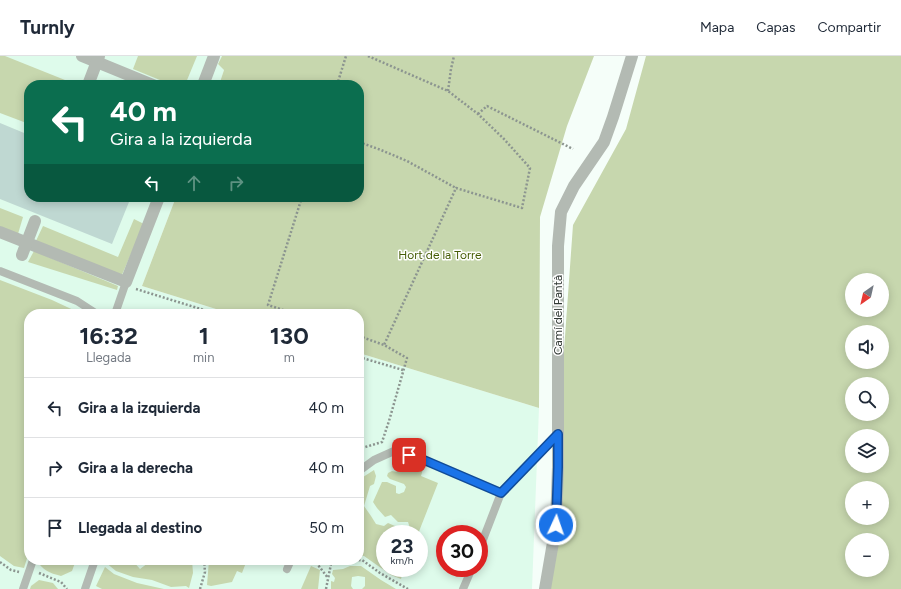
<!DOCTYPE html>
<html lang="es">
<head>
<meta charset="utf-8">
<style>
  body { margin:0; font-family:Figtree,sans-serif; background:#f2f2f3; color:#1f2937; height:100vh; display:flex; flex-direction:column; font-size:15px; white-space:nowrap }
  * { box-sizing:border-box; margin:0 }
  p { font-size:13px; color:#747a83 }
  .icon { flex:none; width:22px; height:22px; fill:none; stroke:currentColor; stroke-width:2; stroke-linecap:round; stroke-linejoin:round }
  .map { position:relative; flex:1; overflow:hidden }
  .sheet { position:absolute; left:24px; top:253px; width:340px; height:256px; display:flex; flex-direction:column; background:#fff; border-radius:16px; box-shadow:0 2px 10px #0003 }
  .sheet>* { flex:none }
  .banner { position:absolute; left:24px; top:24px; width:340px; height:122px; border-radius:16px; box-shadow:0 2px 10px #0003; background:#0b6e4f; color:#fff; overflow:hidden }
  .needle { width:26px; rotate:214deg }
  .buttons { position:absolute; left:845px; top:217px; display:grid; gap:8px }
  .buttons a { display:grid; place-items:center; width:44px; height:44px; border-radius:50%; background:#fff; box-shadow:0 2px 10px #0003; font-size:20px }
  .speed { position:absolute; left:376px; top:469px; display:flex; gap:8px; font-size:20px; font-weight:700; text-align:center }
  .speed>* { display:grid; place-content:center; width:52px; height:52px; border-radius:50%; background:#fff; box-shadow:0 2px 10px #0003; line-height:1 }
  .speed small { font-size:10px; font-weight:400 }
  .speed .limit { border:6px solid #d22; background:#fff; color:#111 }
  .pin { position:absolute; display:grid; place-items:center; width:34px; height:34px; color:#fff; margin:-17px; border-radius:8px; box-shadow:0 2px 6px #0006 }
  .me { position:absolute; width:44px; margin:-22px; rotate:3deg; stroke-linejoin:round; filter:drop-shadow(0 0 3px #0008) }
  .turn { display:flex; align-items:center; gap:14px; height:84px; padding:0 20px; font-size:18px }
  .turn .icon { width:52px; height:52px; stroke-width:2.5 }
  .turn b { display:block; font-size:28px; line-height:34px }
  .lanes { display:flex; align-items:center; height:38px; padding:0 20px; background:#0003; justify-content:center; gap:20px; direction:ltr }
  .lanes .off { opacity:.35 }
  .eta { display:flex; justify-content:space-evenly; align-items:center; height:68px; text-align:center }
  .eta b { font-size:24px; font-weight:700; line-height:28px }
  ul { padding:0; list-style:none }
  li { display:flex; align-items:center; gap:12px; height:60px; padding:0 20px; border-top:1px solid #e0e1e3 }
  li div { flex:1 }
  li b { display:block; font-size:15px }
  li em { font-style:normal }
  header { display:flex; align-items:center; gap:24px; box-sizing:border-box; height:56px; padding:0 20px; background:#fff; border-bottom:1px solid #e0e1e3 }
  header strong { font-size:19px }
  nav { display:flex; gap:22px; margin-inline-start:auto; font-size:14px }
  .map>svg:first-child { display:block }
  .built { fill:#defbeb; fill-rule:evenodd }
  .green { fill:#c7d7ae; fill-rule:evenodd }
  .building { fill:#bfd8d2 }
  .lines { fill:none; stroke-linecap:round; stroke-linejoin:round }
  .path { stroke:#8c9590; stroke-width:2.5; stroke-dasharray:2 2; stroke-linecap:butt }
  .service { stroke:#b3bab3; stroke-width:8 }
  .pedestrian { stroke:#b3bab3; stroke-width:12 }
  .minor { stroke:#b3bab3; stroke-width:12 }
  .route-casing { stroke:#114b97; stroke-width:10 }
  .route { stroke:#1a73e8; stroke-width:7 }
  .labels { text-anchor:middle; stroke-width:3; stroke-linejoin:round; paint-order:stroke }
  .park-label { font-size:12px; fill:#465d07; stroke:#fff }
  .street-label { font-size:12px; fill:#313934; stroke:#fff }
</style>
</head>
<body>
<header>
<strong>Turnly</strong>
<nav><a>Mapa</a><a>Capas</a><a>Compartir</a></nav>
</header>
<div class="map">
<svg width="901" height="533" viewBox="0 0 901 533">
  <rect width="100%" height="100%" fill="#f5fef9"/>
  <path class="built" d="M0 0H222L218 8 224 14 219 29H29V141H176L142 230 232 258H29V504H359V297L539 352 532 533H0ZM385 478H419V512H385ZM445 478H479V512H445Z"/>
  <g class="green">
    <polygon points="0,0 5,0 75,28 75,29 29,29 29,68 0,57"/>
    <polygon points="138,0 197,0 185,29 172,29 133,13"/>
    <polygon points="222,0 594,0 567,70 540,161 539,352 359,297 359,258 232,258 142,230 176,141 359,141 359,29 219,29 224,14 218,8"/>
    <path d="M646 0H901V533H550L558 378 573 169 626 73ZM852 224H882V254H852ZM852 276H882V306H852ZM852 328H882V358H852ZM852 380H882V410H852ZM852 432H882V462H852ZM852 484H882V514H852Z"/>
    <polygon points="0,152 23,161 18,178 0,172"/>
    <polygon points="134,163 144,168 121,221 35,187 43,170 118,201"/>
    <polygon points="34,195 118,230 117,234 28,206"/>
    <polygon points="0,224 52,244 82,258 29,258 29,496 24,512 14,510 0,500"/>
    <polygon points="398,404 423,413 421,420 438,427 418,478 409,478 411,475 408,466 398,466 391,459 385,461 377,452 373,446 382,426 387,426 396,430 396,437 399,438 404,436 406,431 404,428 390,423 387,420 388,417 392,415 397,416 400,413"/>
    <polygon points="374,414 376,420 374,428 370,430 364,450 371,460 376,468 384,470 388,467 395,470 401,471 404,476 408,478 385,478 385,512 404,512 401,523 391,519 364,500 359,500 359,441 360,423"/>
    <path d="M36 504H76L72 515 61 520C49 517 43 514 36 504Z"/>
    <polygon points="106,504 132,504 140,513 152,504 192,504 193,517 189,532 186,530 171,531 152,524 133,521 116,515 105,506"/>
    <polygon points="209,504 247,504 242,517 237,515 232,526 211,530 207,529"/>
    <polygon points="311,510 320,514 318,533 301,533"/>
    <polygon points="350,510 361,510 381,524 396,533 362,533 365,530 365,521 358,520 352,521 351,530 353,533 331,533 331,525 334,526 335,522 332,518 333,514 343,513"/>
    <polygon points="105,511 114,518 137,527 164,533 102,533 96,530"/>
    <polygon points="39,524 53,527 58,533 30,533 31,530"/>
  </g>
  <polygon class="building" points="0,67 29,79 29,141 131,141 112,188 0,143"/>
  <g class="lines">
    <g class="path">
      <polyline points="368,0 448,35 478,58 504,83 530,112 522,152 456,132 384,289"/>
      <polyline points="337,29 346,0"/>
      <polyline points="448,35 451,13 454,0"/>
      <polyline points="478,58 487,50 573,93"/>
      <polyline points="359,86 381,94 407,105 456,132"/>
      <polyline points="136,233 217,258"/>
      <polyline points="295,258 268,249 302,141"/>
      <polyline points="359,280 384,289 407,302 389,365 382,386 362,392 359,391"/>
      <polyline points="359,301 403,314"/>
      <polyline points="359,397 362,392"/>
      <polyline points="313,504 315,505 328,522"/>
      <polyline points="332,504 331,508 346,505 362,504 380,517 408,533"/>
      <polyline points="0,506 11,514 19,516"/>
      <polyline points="39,517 61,526 67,533"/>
      <polyline points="200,533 205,516 204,504"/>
      <polyline points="326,533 331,508"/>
    </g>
    <g class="service">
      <polyline points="0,215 77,245 97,258"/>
      <polyline points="115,258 126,226"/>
      <polyline points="359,415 374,404 394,395 424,404 501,437 558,378"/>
      <polyline points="479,494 501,437"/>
      <polyline points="287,513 291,504"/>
      <polyline points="23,533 33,504"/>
      <polyline points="85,533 95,504"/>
      <polyline points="463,533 472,512"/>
    </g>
    <g class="pedestrian">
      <polyline points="82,0 153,29"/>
      <polyline points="88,29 99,0"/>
      <polyline points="203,29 214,0"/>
      <polyline points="0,176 126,226 159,141"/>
      <polyline points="22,199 35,165"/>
    </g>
    <polyline class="minor" points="545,533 556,469 558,411 558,190 561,156 574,130 604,86 613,61 632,0"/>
  </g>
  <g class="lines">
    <g class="route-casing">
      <polyline id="route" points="409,399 424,404 501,437 558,378 558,411 556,469"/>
    </g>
    <use href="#route" class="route"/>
  </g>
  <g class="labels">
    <g class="park-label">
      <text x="440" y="203">Hort de la Torre</text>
    </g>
    <g class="street-label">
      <text transform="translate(558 259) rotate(-90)" y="4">Camí del Pantà</text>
    </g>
  </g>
</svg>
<div class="buttons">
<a><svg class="needle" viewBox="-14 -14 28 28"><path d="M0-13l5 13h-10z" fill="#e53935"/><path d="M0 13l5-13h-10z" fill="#747a83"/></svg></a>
<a><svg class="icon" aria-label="sound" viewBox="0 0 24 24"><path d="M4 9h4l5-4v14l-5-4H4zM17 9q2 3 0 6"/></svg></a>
<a><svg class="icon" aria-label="search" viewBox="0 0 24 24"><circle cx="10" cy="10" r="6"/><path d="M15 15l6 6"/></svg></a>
<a><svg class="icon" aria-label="layers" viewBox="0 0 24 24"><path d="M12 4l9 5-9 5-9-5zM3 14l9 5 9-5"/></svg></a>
<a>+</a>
<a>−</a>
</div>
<div class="speed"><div>23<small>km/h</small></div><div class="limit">30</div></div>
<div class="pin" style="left:409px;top:399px;background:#d93025"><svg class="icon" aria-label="arrive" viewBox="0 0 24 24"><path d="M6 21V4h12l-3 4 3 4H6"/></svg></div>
<svg class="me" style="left:556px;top:469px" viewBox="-20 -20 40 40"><circle r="17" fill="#1a73e8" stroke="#fff" stroke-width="3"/><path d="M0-11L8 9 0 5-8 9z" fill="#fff"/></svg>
<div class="banner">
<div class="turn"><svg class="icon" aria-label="left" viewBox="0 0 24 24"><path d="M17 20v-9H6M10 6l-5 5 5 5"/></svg><div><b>40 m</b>Gira a la izquierda</div></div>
<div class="lanes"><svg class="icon" aria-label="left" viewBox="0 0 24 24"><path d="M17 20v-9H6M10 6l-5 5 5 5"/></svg><svg class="icon off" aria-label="ahead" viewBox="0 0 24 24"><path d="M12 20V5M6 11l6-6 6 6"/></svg><svg class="icon off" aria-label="right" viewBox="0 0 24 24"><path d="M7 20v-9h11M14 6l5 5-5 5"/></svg></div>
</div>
<section class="sheet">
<div class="eta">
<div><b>16:32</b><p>Llegada</p></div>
<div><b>1</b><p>min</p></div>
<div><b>130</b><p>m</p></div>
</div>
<ul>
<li><svg class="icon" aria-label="left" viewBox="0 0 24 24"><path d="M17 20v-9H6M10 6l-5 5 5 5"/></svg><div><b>Gira a la izquierda</b></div><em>40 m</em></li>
<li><svg class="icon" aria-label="right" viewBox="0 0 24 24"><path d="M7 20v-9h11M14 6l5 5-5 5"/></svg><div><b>Gira a la derecha</b></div><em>40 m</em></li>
<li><svg class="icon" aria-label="arrive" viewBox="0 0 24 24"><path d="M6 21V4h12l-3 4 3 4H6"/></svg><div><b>Llegada al destino</b></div><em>50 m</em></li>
</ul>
</section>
</div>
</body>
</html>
